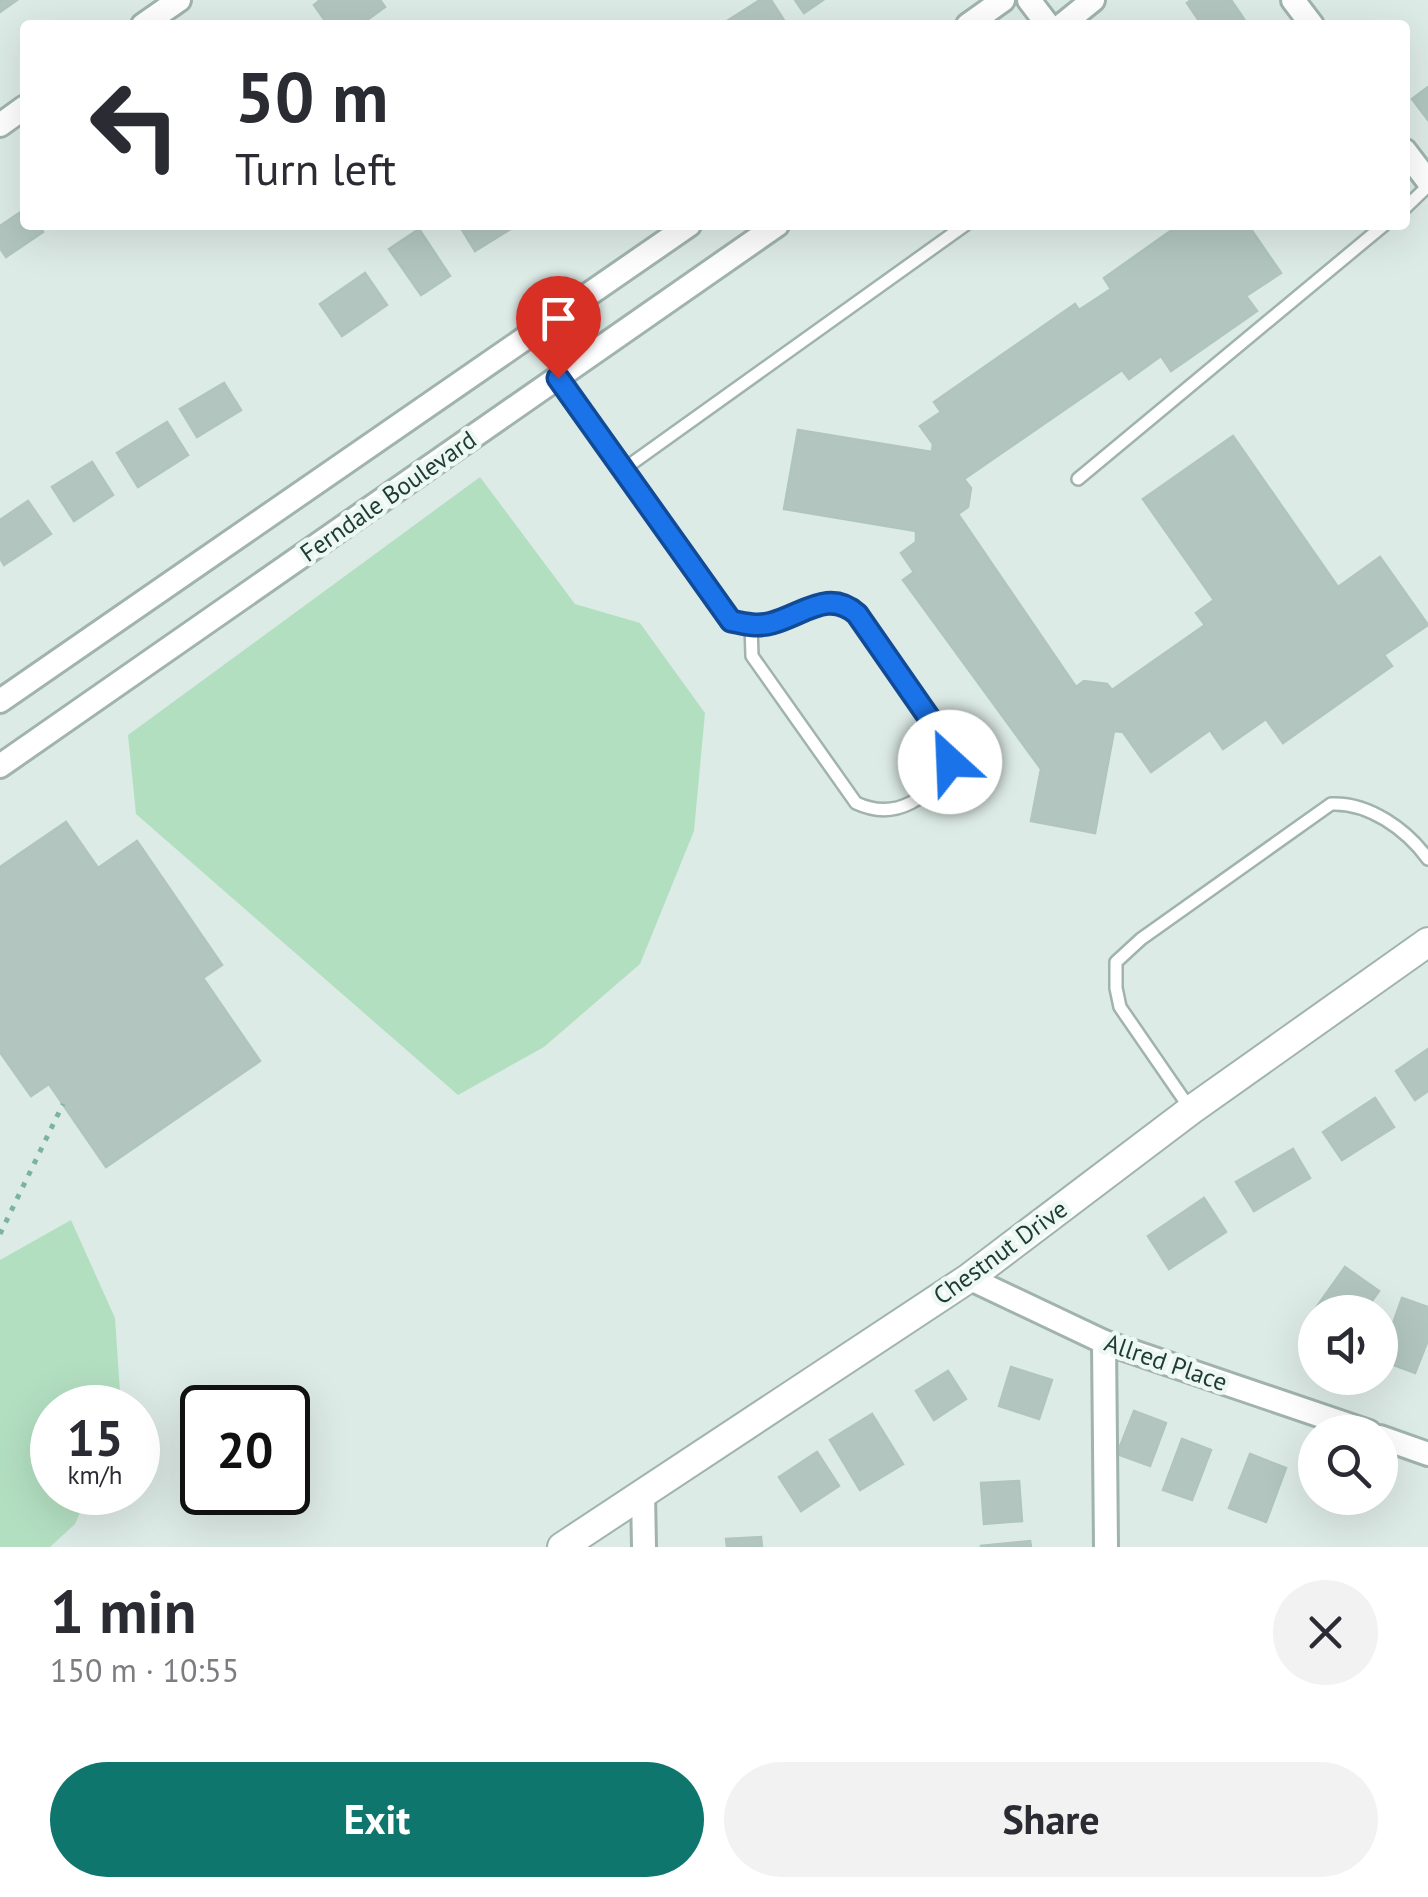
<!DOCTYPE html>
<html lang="en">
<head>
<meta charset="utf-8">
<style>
  body { margin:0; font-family:"PT Sans",sans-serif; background:#f2f2f3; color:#2b2b33; height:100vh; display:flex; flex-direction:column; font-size:38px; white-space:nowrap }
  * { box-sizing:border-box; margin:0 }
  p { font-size:32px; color:#7c7c81 }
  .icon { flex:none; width:55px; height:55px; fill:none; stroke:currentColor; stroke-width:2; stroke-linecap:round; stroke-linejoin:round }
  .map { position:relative; height:1547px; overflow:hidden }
  .sheet { display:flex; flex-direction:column; background:#fff; flex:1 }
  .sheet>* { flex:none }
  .banner { position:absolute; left:20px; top:20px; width:1390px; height:210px; border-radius:10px; box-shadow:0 10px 40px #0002; background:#fff; color:#2b2b33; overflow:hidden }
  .tools { position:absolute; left:1298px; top:1295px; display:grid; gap:20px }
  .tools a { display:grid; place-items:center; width:100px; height:100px; border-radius:50%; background:#fff; box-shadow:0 10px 40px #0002; font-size:50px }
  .speed { position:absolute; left:30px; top:1385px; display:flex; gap:20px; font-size:50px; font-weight:700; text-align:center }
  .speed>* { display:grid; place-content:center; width:130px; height:130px; border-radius:50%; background:#fff; box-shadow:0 10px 40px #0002; line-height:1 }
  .speed small { font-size:25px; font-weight:400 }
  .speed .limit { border:5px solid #111; border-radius:15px; background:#fff; color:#111 }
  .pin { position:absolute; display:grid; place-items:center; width:85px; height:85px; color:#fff; margin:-102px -42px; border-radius:50% 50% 50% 0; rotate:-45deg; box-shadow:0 0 10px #0007 }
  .pin .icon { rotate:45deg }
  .me { position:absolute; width:110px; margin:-55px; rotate:335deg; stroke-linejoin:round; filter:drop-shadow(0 0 8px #0008) }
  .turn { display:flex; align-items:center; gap:35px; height:210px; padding:0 50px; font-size:45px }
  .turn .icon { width:130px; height:130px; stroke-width:2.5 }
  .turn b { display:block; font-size:70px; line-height:85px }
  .round { display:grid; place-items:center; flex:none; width:105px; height:105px; border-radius:52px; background:#f2f2f3 }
  .head { display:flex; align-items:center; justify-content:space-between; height:170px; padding:0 50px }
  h1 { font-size:60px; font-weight:700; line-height:75px }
  .cta { display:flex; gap:20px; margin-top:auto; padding:20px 50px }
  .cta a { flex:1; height:115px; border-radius:60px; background:#0f766e; color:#fff; font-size:40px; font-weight:700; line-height:115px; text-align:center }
  .cta a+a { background:#f2f2f3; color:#2b2b33 }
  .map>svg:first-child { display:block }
  .green { fill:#b3dfc1 }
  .building { fill:#b2c6bf; stroke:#afc5bd; stroke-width:2.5 }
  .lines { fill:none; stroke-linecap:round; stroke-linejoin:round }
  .service-casing { stroke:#a0b3ad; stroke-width:16 }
  .minor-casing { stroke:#a0b3ad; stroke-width:28 }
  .tertiary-casing { stroke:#a0b3ad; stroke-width:32 }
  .path { stroke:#7ab3a3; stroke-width:5; stroke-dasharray:5 8; stroke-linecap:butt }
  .service { stroke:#fff; stroke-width:11 }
  .minor { stroke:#fff; stroke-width:22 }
  .tertiary { stroke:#fff; stroke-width:28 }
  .route-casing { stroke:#114b97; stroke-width:25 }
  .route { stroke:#1a73e8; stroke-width:18 }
  .labels { text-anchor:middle; stroke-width:9; stroke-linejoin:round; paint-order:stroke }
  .street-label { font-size:25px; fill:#1d3c35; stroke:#eef8f3 }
</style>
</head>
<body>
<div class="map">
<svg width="1428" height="1547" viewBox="0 0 1428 1547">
  <rect width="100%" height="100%" fill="#ddebe6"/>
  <g class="green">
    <polygon points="480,477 575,604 640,623 705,713 694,831 640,964 544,1047 458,1095 136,814 128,735"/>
    <polygon points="71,1220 115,1318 121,1407 52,1408 52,1492 88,1493 75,1524 50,1547 0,1547 0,1260"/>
  </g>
  <g class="building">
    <polygon points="0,0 17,0 0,12"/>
    <polygon points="320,0 380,0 385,7 360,25 328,25 314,5"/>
    <polygon points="760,0 771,0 787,25 730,25 727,21"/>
    <polygon points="795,0 823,0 804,13"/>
    <polygon points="1191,0 1231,0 1248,25 1202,25 1187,3"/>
    <polygon points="1428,87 1428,120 1412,99"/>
    <polygon points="25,209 25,225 38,225 43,232 6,257 0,248 0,226"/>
    <polygon points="459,225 517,225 475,251"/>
    <polygon points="1179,225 1195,225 1197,228 1202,225 1248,225 1281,273 1246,296 1257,311 1171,371 1161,356 1129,379 1122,370 964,479 971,488 968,507 958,514 1076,687 1084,681 1107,684 1112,690 1205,625 1196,613 1214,600 1143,499 1233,436 1338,587 1380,557 1428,625 1384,655 1392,666 1283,743 1266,719 1223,749 1210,730 1151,772 1123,732 1114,731 1095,833 1031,821 1041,769 903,580 914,572 901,553 916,542 916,531 784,509 798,430 932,452 933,444 920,426 941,412 934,402 1075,304 1079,310 1111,289 1104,278"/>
    <polygon points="419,229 450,276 421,295 389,249"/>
    <polygon points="365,273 387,305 342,336 320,304"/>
    <polygon points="224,383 241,410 197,437 180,409"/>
    <polygon points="167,422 188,455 138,487 117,453"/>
    <polygon points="92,462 113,495 74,521 52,487"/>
    <polygon points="28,501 51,534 4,565 0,558 0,520"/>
    <polygon points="66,822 98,868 137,841 222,965 203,978 260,1061 106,1167 49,1084 31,1096 0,1052 0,867"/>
    <polygon points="1428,1049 1428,1091 1415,1100 1396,1071"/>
    <polygon points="1375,1098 1394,1127 1342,1160 1323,1132"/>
    <polygon points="1293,1149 1310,1178 1254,1211 1236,1182"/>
    <polygon points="1204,1198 1226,1232 1169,1269 1148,1236"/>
    <polygon points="1345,1267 1379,1291 1364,1312 1315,1312 1315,1328 1306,1322"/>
    <polygon points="1402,1298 1428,1307 1428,1340 1415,1373 1380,1360"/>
    <polygon points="1011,1367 1052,1380 1039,1419 999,1406"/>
    <polygon points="948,1371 966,1399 934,1420 916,1391"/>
    <polygon points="1134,1411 1166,1423 1150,1466 1117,1454"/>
    <polygon points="872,1414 903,1464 860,1490 830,1440"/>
    <polygon points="1182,1439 1211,1450 1192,1500 1163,1490"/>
    <polygon points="817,1452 839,1486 801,1511 779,1477"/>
    <polygon points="1250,1454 1286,1468 1266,1522 1229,1508"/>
    <polygon points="1019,1481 1022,1521 984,1524 981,1483"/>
    <polygon points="761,1537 762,1547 727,1547 726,1539"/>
    <polygon points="1030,1541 1031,1547 981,1547 981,1546"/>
  </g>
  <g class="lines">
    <g class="service-casing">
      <g id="service">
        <polyline points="1405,208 1428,186"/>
        <polyline points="557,378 624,469"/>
        <polyline points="1078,479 1384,225"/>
        <path d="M751 625 752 656 856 803C897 822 930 797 950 762L948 745 857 614C829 589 803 614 772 623 758 627 745 624 731 621L624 469 965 225"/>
        <path d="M1191 1110 1120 1007 1116 988V962L1141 939 1331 804C1369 802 1407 830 1428 859"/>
      </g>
    </g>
    <g class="minor-casing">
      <g id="minor">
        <polyline points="1029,0 1048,25"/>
        <polyline points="1293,0 1312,25"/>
        <polyline points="143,25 179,0"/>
        <polyline points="968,25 1003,0"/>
        <polyline points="1062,25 1093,0"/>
        <polyline points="0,125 25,107"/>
        <polyline points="1405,151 1428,181"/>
        <polyline points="0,701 689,225"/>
        <polyline points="0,766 777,225"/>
        <polyline points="969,1278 1104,1342 1369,1432"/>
        <polyline points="1104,1342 1106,1547"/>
        <polyline points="1380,1437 1428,1454"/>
        <polyline points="643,1493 644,1547"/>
      </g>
    </g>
    <g class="tertiary-casing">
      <polyline id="tertiary" points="562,1547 969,1278 1191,1110 1428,942"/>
    </g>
    <polyline class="path" points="0,1234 63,1104"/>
    <use href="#service" class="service"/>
    <use href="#minor" class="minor"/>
    <use href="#tertiary" class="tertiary"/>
  </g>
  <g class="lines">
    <g class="route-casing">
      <path id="route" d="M558 378 731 621C745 624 758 627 772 623 804 614 829 589 857 614L948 745 950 762"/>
    </g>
    <use href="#route" class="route"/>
  </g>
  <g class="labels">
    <g class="street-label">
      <text transform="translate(388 496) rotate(-35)" y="9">Ferndale Boulevard</text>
      <text transform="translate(1000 1252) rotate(-36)" y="9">Chestnut Drive</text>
      <text transform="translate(1166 1362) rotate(19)" y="9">Allred Place</text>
    </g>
  </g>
</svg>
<div class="tools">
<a><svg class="icon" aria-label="sound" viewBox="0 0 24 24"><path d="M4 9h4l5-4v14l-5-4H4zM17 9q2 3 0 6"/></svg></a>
<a><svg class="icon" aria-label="search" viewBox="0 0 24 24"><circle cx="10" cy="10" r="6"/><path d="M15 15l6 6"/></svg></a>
</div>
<div class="speed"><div>15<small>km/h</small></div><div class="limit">20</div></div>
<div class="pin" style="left:558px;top:378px;background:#d93025"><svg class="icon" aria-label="arrive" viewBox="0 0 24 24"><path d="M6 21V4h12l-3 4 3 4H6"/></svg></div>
<svg class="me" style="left:950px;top:762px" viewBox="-20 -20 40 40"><circle r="19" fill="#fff"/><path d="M0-13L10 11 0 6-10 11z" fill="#1a73e8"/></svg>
<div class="banner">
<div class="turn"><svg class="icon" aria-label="left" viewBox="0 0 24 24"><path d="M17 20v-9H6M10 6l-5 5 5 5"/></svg><div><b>50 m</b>Turn left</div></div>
</div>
</div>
<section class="sheet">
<div class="head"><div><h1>1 min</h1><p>150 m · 10:55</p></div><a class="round"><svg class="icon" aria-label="close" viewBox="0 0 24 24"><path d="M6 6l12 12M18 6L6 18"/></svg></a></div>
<div class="cta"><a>Exit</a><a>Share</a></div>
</section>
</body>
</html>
